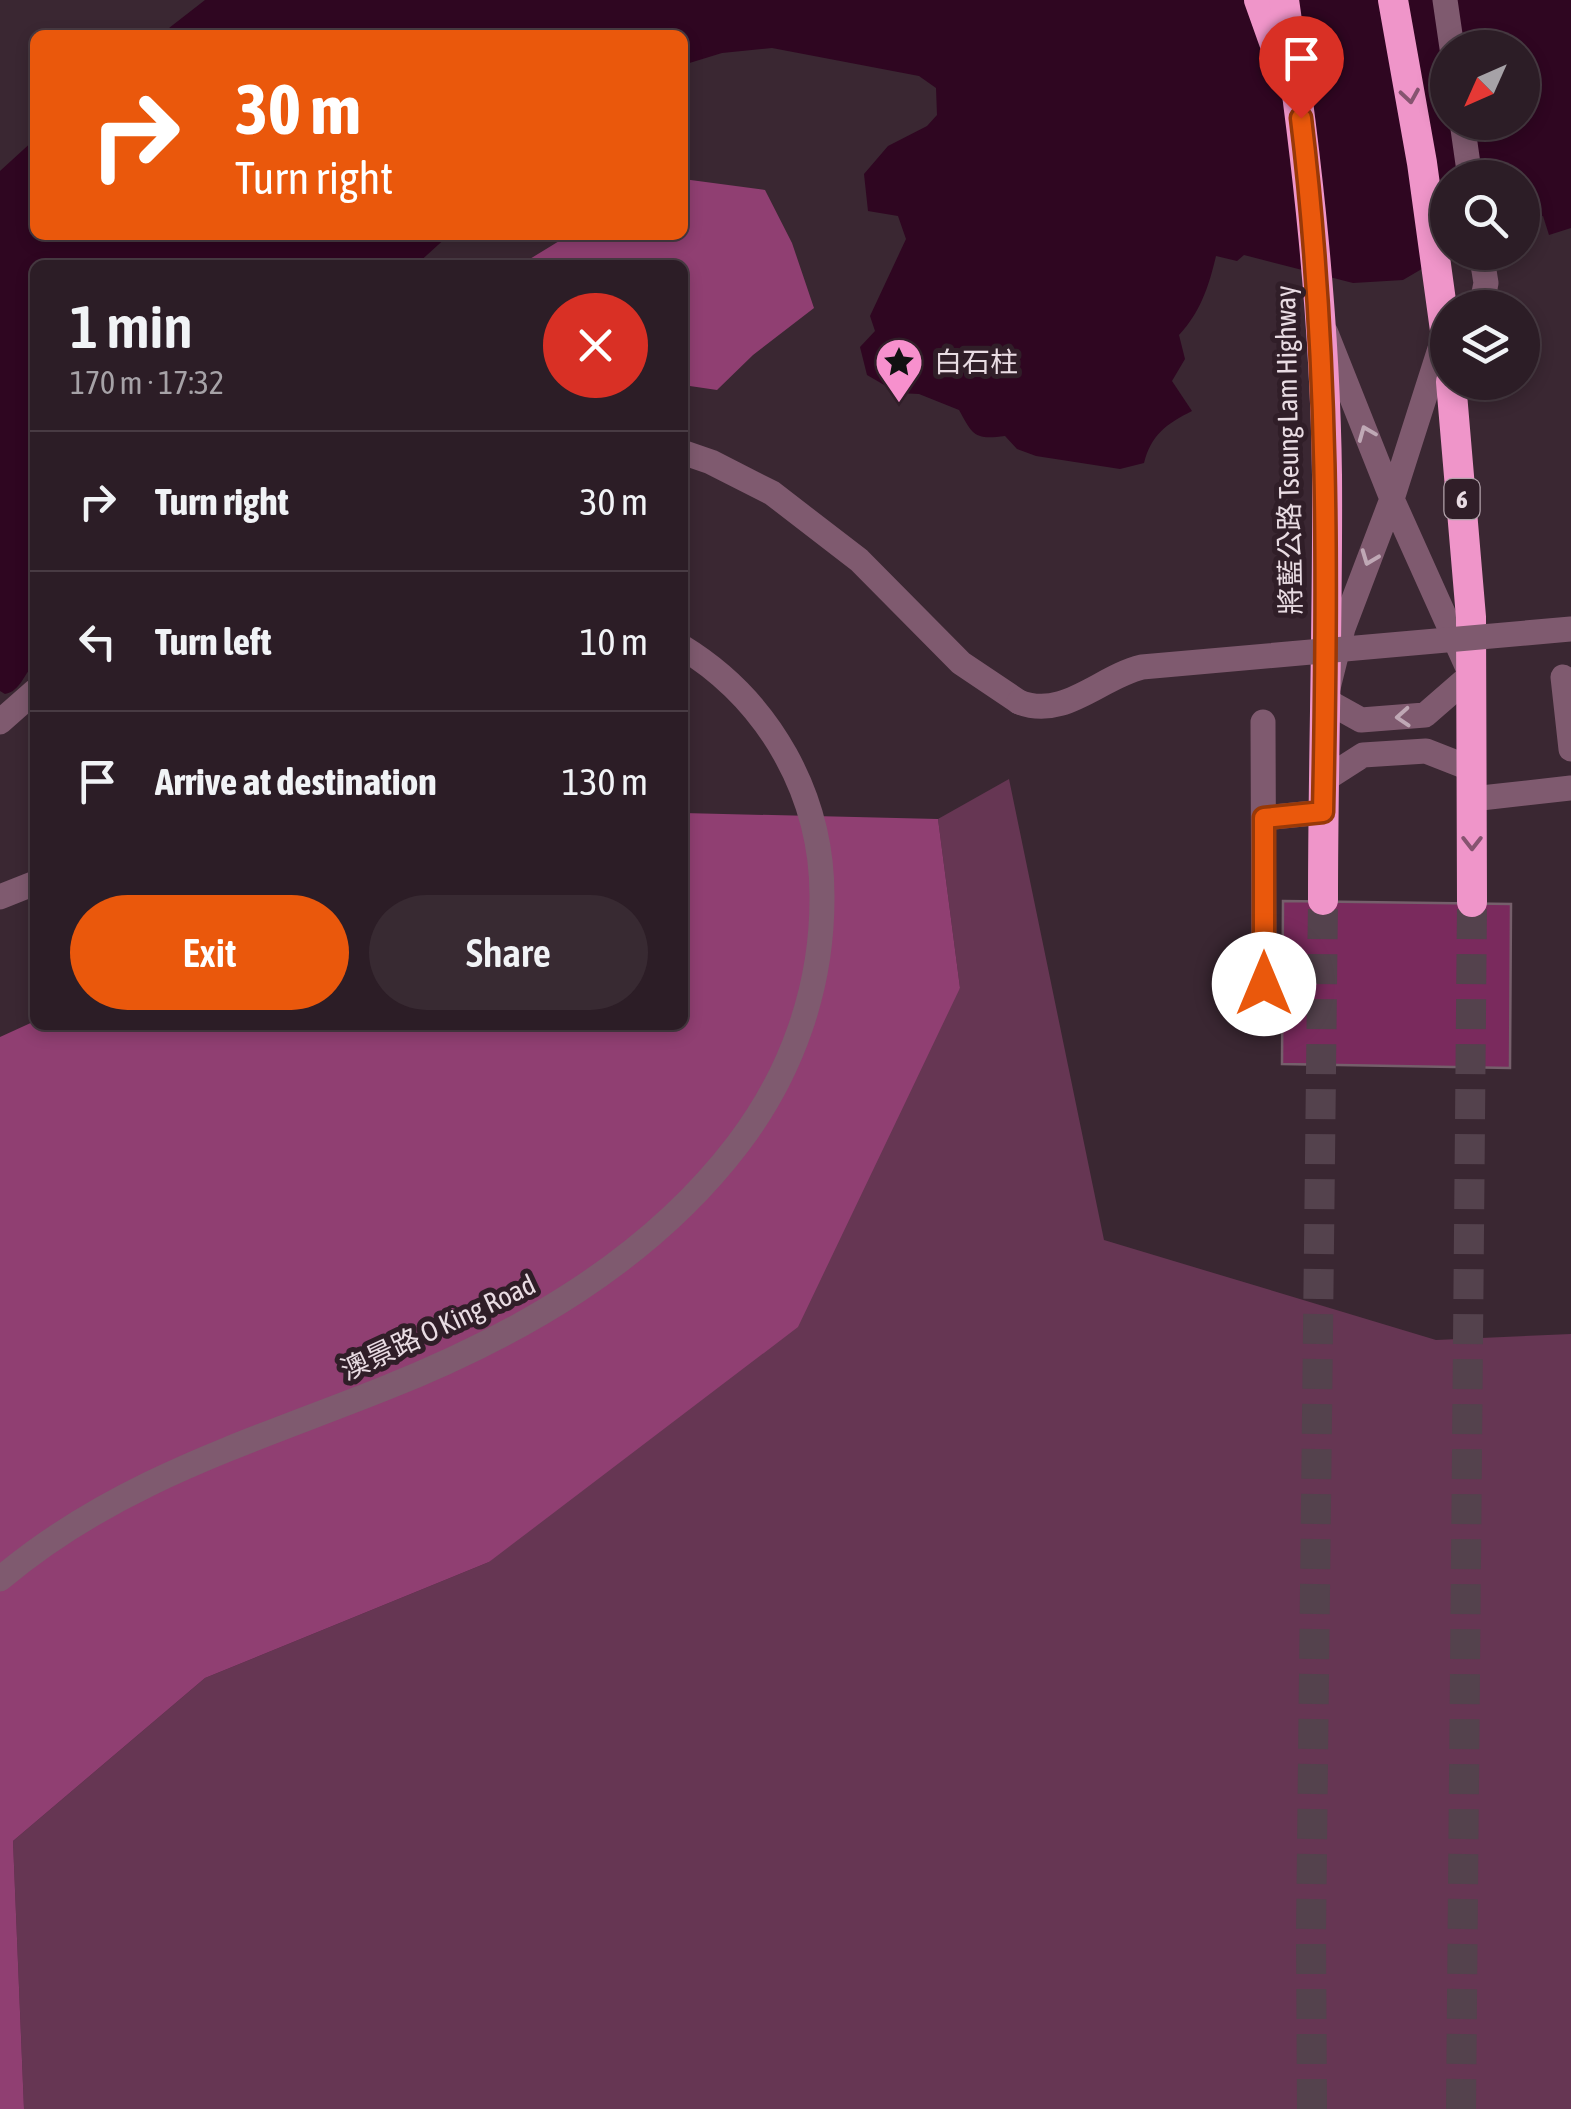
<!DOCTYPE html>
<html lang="en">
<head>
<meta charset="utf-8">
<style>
  body { margin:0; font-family:"Asap Condensed","Noto Sans TC",sans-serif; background:#382a32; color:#f1f3f6; height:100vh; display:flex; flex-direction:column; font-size:38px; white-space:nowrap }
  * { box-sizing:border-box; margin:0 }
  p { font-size:32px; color:#a6a2a7 }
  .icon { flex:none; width:55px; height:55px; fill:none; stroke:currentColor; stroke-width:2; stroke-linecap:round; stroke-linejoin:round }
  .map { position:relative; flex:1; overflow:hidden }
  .drawer { position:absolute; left:30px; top:260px; width:658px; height:770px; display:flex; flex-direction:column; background:#2c1d26; border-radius:15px; box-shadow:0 5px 15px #0003,0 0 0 2px #483b43 }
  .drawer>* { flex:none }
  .banner { position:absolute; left:30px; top:30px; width:658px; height:210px; border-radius:15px; box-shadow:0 5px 15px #0003,0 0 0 2px #483b43; background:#ea580c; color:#fff; overflow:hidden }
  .needle { width:65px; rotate:225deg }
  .tools { position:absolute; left:1430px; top:30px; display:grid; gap:20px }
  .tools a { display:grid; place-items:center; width:110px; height:110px; border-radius:50%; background:#2c1d26; box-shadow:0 5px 15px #0003,0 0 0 2px #483b43; font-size:50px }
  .pin { position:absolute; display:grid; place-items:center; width:85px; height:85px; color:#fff; margin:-102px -42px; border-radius:50% 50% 50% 0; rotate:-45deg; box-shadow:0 0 10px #0007 }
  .pin .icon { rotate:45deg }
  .me { position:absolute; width:110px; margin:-55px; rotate:0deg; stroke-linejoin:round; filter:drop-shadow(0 0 8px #0008) }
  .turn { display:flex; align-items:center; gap:35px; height:210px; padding:0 40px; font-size:45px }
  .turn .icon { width:130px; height:130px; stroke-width:2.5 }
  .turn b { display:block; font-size:70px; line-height:85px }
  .round { display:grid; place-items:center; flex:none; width:105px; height:105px; border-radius:52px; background:#382a32 }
  .summary { display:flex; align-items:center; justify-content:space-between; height:170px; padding:0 40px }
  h1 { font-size:60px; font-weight:600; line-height:75px }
  .cta { display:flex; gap:20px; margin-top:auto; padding:20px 40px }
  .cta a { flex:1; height:115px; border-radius:60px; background:#ea580c; color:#fff; font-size:40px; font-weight:600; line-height:115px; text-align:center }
  .cta a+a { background:#382a32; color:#f1f3f6 }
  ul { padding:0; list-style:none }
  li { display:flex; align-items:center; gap:30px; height:140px; padding:0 40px; border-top:2px solid #483b43 }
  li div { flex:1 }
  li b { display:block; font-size:38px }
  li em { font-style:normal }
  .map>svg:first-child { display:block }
  .green { fill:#663653 }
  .forest { fill:#903f72 }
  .water { fill:#2f0621; fill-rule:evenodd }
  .building { fill:#7a2a5d; stroke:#755f6b; stroke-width:2.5 }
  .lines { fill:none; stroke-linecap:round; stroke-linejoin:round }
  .highway-tunnel { stroke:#54424d; stroke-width:30; stroke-dasharray:30 15; stroke-linecap:butt }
  .minor { stroke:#7f5a6f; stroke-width:25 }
  .highway { stroke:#ef95c9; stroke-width:30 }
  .minor-bridge { stroke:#7f5a6f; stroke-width:25 }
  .oneway { stroke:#865470 }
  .oneway2 { stroke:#bfa8b5 }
  .route-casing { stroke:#983908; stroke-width:25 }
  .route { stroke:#ea580c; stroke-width:18 }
  .labels { text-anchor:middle; stroke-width:10; stroke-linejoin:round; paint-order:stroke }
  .shield { fill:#301e28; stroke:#b2a3ab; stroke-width:2.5 }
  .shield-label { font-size:25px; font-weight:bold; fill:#e9dce3 }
  .poi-label { font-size:28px; fill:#e9dce3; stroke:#301e28; text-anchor:start }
  .street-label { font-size:28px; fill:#e9dce3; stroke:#301e28 }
</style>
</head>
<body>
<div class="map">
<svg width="1571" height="2109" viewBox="0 0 1571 2109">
  <rect width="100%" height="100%" fill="#3a2732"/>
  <polygon class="green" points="1009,779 1104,1240 1436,1340 1571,1334 1571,2109 24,2109 13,1841 205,1678 489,1562 960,988 938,819"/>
  <g class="forest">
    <polygon points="683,179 765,190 792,243 814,308 753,355 717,390 683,385 682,265 520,265 569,235 682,235"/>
    <polygon points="683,813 938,819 960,988 798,1327 489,1562 205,1678 13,1841 24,2109 0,2109 0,1037 35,1021 35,1025 682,1025"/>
  </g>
  <g class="water">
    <path d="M205 0H1571V228L1549 235 1543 216 1523 220 1522 178H1448L1449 253 1403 280 1353 283 1244 255 1237 261 1216 256C1209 286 1200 313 1179 335L1185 359 1172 381 1192 411C1166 424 1151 435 1144 463L1120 469 1036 456 1017 449 1005 436C974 440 973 435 959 410L919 394 898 393 867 375 860 347 875 331 870 316 906 239 898 216 868 211 864 174 888 146 927 126 937 115 936 88 919 76 772 48 722 53 683 65 682 35H160ZM1448 48H1522V122H1448Z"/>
    <path d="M35 139V235H449L416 265H35V663C24 673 21 691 5 694L0 691V171Z"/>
  </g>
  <polygon class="building" points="1283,901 1511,904 1510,1068 1282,1064"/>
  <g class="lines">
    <g class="highway-tunnel">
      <polyline points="1312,2109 1311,1934 1323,900"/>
      <polyline points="1461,2109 1472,902"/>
    </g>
    <g class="minor">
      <polyline points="1445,0 1452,48"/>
      <polyline points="1462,122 1470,178"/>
      <polyline points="1481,252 1486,283 1481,308"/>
      <polyline points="1326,333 1392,499 1471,675 1425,715 1361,720 1325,700 1343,628 1392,499 1445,333"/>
      <polyline points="682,452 711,462 772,493 859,560 961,663 1019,702"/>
      <polyline points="1563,677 1571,749"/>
      <polyline points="0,722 35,691"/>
      <polyline points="1263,722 1264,984"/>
      <polyline points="1324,780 1363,755 1426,751 1472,769"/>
      <polyline points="1472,799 1571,788"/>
      <polyline points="1264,818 1323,812"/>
      <polyline points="0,897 35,883"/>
      <path d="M0 1579C115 1482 245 1444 383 1389 517 1336 649 1261 738 1144 792 1073 822 988 822 899 823 796 770 701 682 647"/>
    </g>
    <g class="highway">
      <polyline points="1259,0 1280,59"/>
      <path d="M1284 0C1307 158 1325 316 1327 475 1328 617 1323 759 1323 900"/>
      <polyline points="1393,0 1422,163 1448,352"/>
      <polyline points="1451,382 1471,617 1472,902"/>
    </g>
    <path class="minor-bridge" d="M1019 702C1064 720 1100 677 1142 667L1571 629"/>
  </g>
  <defs><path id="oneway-chevron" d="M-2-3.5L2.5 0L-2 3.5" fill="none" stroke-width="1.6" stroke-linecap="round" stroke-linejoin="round" transform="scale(2.5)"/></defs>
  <g class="oneway">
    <use href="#oneway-chevron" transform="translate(1410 96) rotate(81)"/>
    <use href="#oneway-chevron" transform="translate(1472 843) rotate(90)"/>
  </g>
  <g class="oneway2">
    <use href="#oneway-chevron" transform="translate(1366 433) rotate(-112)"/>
    <use href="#oneway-chevron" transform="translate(1369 558) rotate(111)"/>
    <use href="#oneway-chevron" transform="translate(1403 717) rotate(176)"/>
  </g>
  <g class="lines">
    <g class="route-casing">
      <path id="route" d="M1264 984V818L1323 812C1328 580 1329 348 1301 118"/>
    </g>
    <use href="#route" class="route"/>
  </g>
  <defs>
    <g id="sight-pin" transform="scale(2.5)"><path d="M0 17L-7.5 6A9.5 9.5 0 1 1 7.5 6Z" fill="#f790cd" stroke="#301e28"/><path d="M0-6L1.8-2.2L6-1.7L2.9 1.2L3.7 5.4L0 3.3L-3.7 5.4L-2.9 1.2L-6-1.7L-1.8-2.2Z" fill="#111"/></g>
  </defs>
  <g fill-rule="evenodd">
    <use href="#sight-pin" x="899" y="362"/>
  </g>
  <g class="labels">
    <rect class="shield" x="1444.5" y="479" width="35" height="40" rx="8"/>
    <g class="shield-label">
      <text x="1462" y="508">6</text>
    </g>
    <g class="poi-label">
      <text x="934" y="372">白石柱</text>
    </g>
    <g class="street-label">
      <text transform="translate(1288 450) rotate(-91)" y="10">將藍公路 Tseung Lam Highway</text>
      <text transform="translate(438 1327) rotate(-25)" y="10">澳景路 O King Road</text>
    </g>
  </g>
</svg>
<div class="tools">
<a><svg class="needle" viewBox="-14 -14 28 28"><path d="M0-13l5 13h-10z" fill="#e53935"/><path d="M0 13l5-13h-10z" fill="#a6a2a7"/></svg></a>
<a><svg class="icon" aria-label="search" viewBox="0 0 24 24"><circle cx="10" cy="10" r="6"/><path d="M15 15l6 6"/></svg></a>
<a><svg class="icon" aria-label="layers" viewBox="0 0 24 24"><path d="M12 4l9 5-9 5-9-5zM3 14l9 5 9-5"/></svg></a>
</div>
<div class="pin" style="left:1301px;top:118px;background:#d93025"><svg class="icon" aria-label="arrive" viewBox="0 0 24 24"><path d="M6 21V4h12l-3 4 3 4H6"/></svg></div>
<svg class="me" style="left:1264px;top:984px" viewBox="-20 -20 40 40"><circle r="19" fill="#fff"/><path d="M0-13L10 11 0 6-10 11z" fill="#ea580c"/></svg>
<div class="banner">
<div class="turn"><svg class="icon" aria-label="right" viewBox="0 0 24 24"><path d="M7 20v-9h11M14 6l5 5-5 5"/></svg><div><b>30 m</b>Turn right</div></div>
</div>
<section class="drawer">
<div class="summary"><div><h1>1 min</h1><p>170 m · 17:32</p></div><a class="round" style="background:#d93025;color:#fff"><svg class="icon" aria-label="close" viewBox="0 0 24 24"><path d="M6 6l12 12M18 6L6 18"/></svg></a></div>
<ul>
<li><svg class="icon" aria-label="right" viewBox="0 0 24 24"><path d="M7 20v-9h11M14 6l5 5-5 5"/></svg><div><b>Turn right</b></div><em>30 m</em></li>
<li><svg class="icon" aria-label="left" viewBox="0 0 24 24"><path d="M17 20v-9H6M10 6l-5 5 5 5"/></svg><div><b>Turn left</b></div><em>10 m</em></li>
<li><svg class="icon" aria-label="arrive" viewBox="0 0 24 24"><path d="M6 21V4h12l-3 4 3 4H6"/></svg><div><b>Arrive at destination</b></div><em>130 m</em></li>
</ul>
<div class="cta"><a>Exit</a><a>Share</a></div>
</section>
</div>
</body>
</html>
